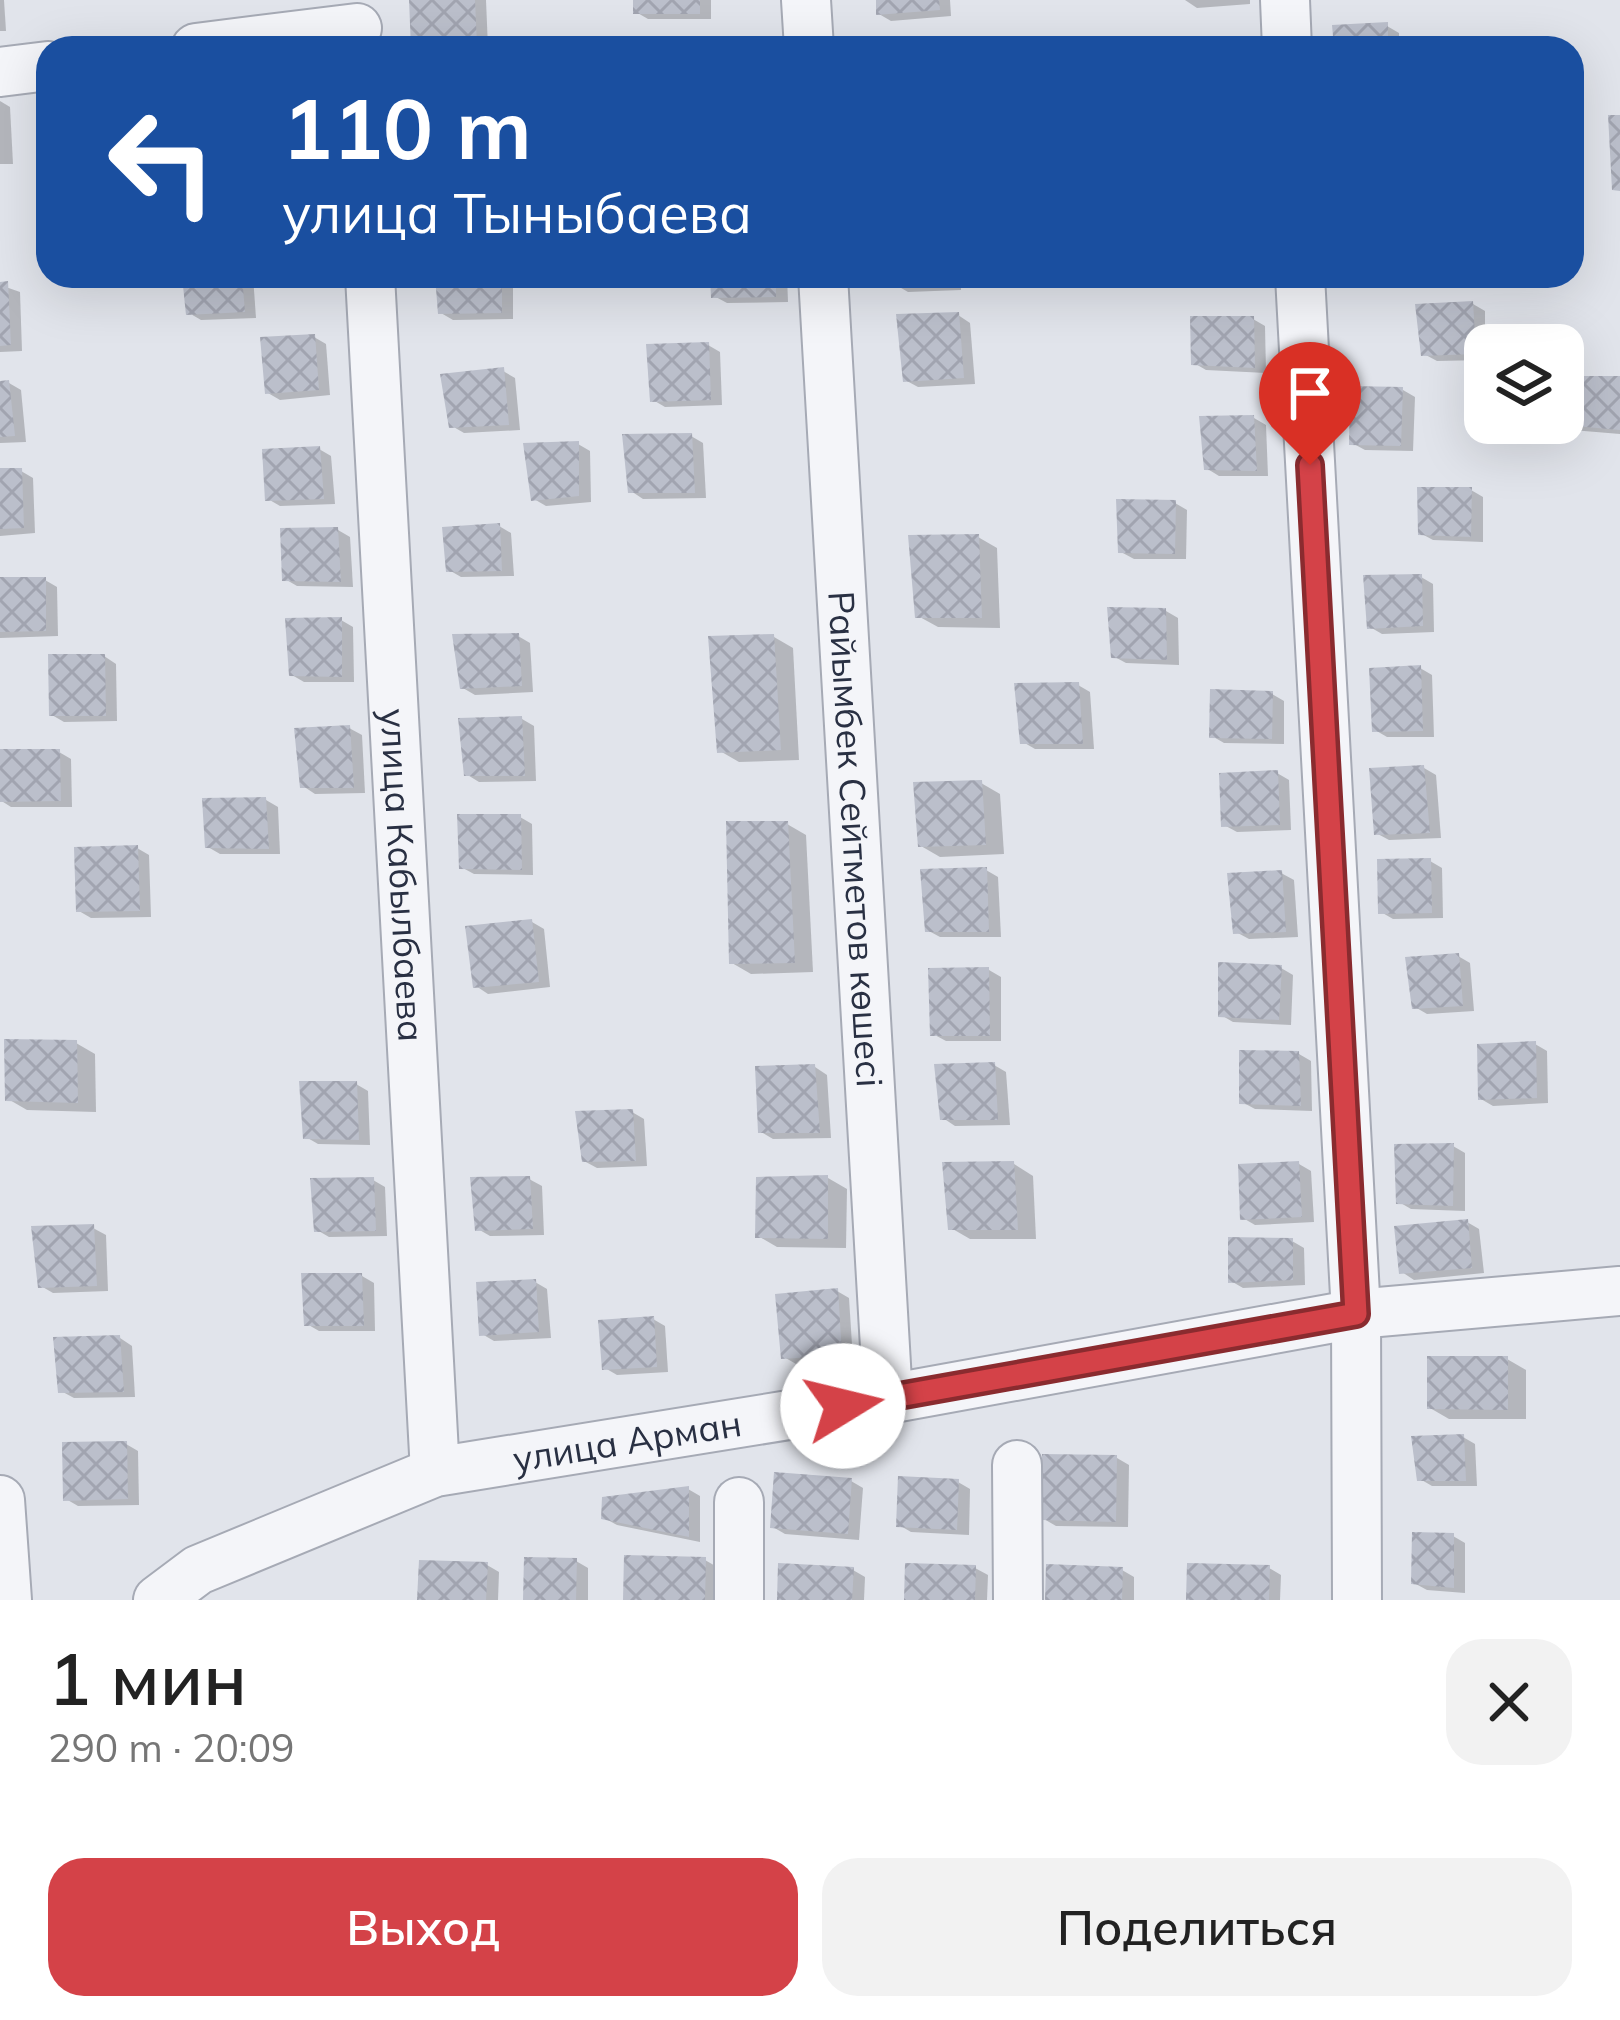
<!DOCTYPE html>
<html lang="ru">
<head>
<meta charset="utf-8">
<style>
  body { margin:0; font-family:Mulish,sans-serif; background:#f2f2f2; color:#222; height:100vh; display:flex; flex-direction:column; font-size:45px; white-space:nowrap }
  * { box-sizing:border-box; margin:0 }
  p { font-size:39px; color:#767676 }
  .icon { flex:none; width:66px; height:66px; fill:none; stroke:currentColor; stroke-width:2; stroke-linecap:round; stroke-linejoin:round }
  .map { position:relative; height:1600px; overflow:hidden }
  .drawer { display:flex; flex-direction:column; background:#fff; flex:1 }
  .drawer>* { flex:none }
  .banner { position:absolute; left:36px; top:36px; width:1548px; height:252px; border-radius:36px; box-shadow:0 12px 48px #0002; background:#1a4fa0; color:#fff; overflow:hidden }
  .buttons { position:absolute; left:1464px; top:324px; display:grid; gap:24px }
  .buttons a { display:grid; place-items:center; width:120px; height:120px; border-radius:24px; background:#fff; box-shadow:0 12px 48px #0002; font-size:60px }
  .pin { position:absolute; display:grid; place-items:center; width:102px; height:102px; color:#fff; margin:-123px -51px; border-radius:50% 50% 50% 0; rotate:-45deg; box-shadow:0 0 12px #0007 }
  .pin .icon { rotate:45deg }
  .me { position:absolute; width:132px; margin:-66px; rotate:81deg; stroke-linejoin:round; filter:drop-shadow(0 0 9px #0008) }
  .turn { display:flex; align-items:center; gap:42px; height:252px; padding:0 48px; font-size:54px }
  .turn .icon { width:156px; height:156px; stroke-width:2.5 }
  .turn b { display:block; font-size:84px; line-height:102px }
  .round { display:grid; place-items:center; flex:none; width:126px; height:126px; border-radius:36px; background:#f2f2f2 }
  .summary { display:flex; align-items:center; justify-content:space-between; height:204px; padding:0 48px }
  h1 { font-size:72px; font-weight:600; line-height:90px }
  .button { display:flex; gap:24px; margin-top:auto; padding:24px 48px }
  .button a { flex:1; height:138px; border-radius:36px; background:#d44248; color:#fff; font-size:48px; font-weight:600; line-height:138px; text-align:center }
  .button a+a { background:#f2f2f2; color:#222 }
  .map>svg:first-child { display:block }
  .shadow { fill:#0003 }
  .building { fill:url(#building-cross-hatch) }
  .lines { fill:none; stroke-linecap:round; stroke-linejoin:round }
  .minor-casing { stroke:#a6aab5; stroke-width:52 }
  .minor { stroke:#f4f5f9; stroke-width:48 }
  .route-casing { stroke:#8a2b2f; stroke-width:30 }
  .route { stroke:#d44248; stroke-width:21 }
  .labels { text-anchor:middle; stroke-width:12; stroke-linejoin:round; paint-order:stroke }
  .street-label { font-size:36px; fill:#293043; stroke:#f1f3f8 }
</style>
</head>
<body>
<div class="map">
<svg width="1620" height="1600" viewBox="0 0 1620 1600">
  <defs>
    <pattern id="building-cross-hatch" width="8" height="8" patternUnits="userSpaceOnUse" patternTransform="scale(3)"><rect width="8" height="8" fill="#bbbfcb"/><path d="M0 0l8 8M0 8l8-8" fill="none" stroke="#a1a4b0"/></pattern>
  </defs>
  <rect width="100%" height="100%" fill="#e1e4eb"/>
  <g class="shadow">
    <polygon points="0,0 4,0 6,31 0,31"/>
    <polygon points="412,0 486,0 488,48 414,46"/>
    <polygon points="636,0 711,0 711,19 648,19 636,12"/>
    <polygon points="878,0 950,0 951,16 891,21 879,14"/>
    <polygon points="1250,0 1250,4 1197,8 1185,0"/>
    <polygon points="1387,26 1399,33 1399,48 1337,48"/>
    <polygon points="1181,44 1237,46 1241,48 1181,48"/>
    <polygon points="709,45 715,48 648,48"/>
    <polygon points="0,101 10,107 13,164 0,164"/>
    <polygon points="185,276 253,276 256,318 201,320 189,313"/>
    <polygon points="438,276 513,276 513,319 453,320 441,313"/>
    <polygon points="713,276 787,276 788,302 727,303 714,296"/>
    <polygon points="895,276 961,276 961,290 908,292 896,285"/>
    <polygon points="1189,276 1258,276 1258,287 1202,287 1189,280"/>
    <polygon points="1347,276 1402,276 1402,279 1354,280"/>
    <polygon points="0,285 20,292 22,351 0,352"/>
    <polygon points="1473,304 1485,311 1485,360 1437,361 1424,354"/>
    <polygon points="958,315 970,323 975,384 918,387 905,380"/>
    <polygon points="1253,319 1265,326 1266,373 1206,370 1194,363"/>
    <polygon points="314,337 326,344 330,395 280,400 268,393"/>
    <polygon points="708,345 720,352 722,405 665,407 653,400"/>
    <polygon points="503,371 515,378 520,430 464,433 452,426"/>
    <polygon points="1563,379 1620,379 1620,434 1572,430 1560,423"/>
    <polygon points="9,383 21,390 26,442 0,443 0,384"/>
    <polygon points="1403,390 1415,397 1413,451 1365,450 1352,443"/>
    <polygon points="1254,418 1266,425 1268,476 1219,476 1206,468"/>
    <polygon points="691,436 703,443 706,498 643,499 631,491"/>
    <polygon points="578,444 590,451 591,502 546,506 534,499"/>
    <polygon points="319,449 331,456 335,504 280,506 268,499"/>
    <polygon points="0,471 21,471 33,478 35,533 0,536"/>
    <polygon points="1471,490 1483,497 1483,542 1433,540 1420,533"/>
    <polygon points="1175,503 1187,510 1186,559 1134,559 1121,552"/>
    <polygon points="499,526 511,533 514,576 461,577 449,570"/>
    <polygon points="338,530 350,537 353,587 297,586 285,579"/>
    <polygon points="978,537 997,548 1000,628 938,627 918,616"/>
    <polygon points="1421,577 1433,584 1434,632 1382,634 1370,627"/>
    <polygon points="0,580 45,580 57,587 58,636 0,638"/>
    <polygon points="1166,611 1178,618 1179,665 1126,663 1113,656"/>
    <polygon points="341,620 353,627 354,682 304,682 292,675"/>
    <polygon points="518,636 530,643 533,692 475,695 463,688"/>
    <polygon points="774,637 793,648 799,760 739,762 720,751"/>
    <polygon points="104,656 116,664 117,721 64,722 52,715"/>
    <polygon points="1420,668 1432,675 1434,737 1387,737 1375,730"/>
    <polygon points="1078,685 1090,692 1094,749 1035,749 1023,742"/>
    <polygon points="1272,694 1284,701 1284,744 1224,743 1212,736"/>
    <polygon points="522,719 534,726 536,781 479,782 466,774"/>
    <polygon points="349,728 362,735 365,793 315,794 303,786"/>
    <polygon points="0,752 59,752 71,759 72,807 11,807 0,800"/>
    <polygon points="1424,768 1436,775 1441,838 1389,840 1376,833"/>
    <polygon points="1277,773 1289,780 1291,830 1237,832 1224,825"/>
    <polygon points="981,783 1000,794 1004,854 940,857 921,846"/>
    <polygon points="266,800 278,807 280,854 220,854 208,847"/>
    <polygon points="520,817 532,824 533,875 474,874 461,867"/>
    <polygon points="787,824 806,835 813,972 751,974 732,963"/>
    <polygon points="137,848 149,855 151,917 91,918 79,911"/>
    <polygon points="1430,861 1442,868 1443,918 1393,919 1381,912"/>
    <polygon points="986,870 998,877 1001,937 940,937 927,930"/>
    <polygon points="1281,873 1294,880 1298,937 1249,939 1236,932"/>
    <polygon points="532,922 544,929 550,987 488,994 476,986"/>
    <polygon points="1458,956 1470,963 1474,1011 1427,1014 1415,1007"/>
    <polygon points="1281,968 1293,975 1291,1025 1233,1022 1221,1015"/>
    <polygon points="989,970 1001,977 1001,1041 946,1041 933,1034"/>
    <polygon points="76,1043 95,1054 96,1112 27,1110 8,1099"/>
    <polygon points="1535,1044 1547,1051 1548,1103 1493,1106 1481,1099"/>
    <polygon points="1299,1054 1311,1061 1312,1111 1255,1109 1242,1102"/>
    <polygon points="994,1065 1006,1072 1010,1125 955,1126 943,1118"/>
    <polygon points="815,1067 827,1075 831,1138 773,1139 761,1132"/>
    <polygon points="356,1084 368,1091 370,1145 318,1144 306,1137"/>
    <polygon points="632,1112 644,1119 647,1166 597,1168 584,1161"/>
    <polygon points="1453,1146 1465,1153 1465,1211 1411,1209 1399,1202"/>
    <polygon points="1014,1164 1033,1176 1036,1239 970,1239 951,1228"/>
    <polygon points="1299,1164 1311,1171 1314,1222 1255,1225 1243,1218"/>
    <polygon points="828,1178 847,1189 846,1248 777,1247 758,1236"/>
    <polygon points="529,1179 542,1186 544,1235 490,1236 478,1229"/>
    <polygon points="373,1180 385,1187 387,1236 329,1237 317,1230"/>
    <polygon points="1467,1222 1479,1229 1484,1273 1414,1280 1402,1272"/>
    <polygon points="93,1228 106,1235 108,1291 53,1293 41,1286"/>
    <polygon points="1292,1241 1304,1248 1305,1285 1243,1288 1231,1281"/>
    <polygon points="362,1276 374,1283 375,1331 319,1331 307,1324"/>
    <polygon points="535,1282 547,1289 551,1338 494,1341 482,1334"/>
    <polygon points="837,1291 849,1298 853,1360 796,1364 784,1357"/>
    <polygon points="653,1319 665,1326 668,1372 617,1375 605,1368"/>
    <polygon points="120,1338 132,1346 135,1397 74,1398 61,1391"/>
    <polygon points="1507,1359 1526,1370 1526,1419 1449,1419 1430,1408"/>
    <polygon points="1463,1437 1475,1444 1477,1486 1432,1486 1420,1479"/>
    <polygon points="126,1444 138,1451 139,1505 78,1506 66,1499"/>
    <polygon points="1117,1458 1129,1465 1128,1527 1056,1526 1044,1519"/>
    <polygon points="851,1481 863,1488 859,1540 785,1534 773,1527"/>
    <polygon points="958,1482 970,1489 969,1535 911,1532 899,1525"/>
    <polygon points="688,1489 700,1496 700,1542 617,1525 604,1518"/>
    <polygon points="1453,1536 1465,1543 1465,1593 1427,1590 1414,1583"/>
    <polygon points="705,1560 717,1567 716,1600 626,1600"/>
    <polygon points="576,1561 588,1568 588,1600 526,1600"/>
    <polygon points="487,1565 499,1572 498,1600 420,1600"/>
    <polygon points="975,1568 988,1575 987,1600 907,1600"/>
    <polygon points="1269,1568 1281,1575 1280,1600 1189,1600"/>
    <polygon points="853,1570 865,1577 864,1600 780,1600"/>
    <polygon points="1122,1570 1134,1577 1134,1600 1048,1600"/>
  </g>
  <g class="building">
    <polygon points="409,0 475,0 477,45 411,48"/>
    <rect x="633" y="0" width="67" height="14"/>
    <polygon points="876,0 939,0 940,10 876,15"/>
    <polygon points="1388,22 1388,48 1334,48 1332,25"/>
    <polygon points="943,36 944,48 881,48 880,39"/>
    <polygon points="1608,115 1620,115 1620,191 1612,190"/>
    <polygon points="182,276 242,276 245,312 186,315"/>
    <polygon points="435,276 502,276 502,313 438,314"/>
    <polygon points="710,276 776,276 776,297 711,298"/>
    <polygon points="892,276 950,276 950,285 893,287"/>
    <polygon points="8,281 11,345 0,346 0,282"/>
    <polygon points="1473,301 1476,354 1421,356 1415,304"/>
    <polygon points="959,312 964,378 903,382 896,314"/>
    <polygon points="1190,316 1254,316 1255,368 1191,365"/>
    <polygon points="315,334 319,390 265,394 260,337"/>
    <polygon points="709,342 711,400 650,402 646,344"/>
    <polygon points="504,367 509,425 449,428 440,374"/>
    <polygon points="1563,376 1620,376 1620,430 1563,425"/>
    <polygon points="9,380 15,436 0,437 0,381"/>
    <polygon points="1350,386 1403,387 1401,446 1349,445"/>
    <polygon points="1254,415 1257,471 1204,470 1199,416"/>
    <polygon points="692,433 695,493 628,493 622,434"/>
    <polygon points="579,441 579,496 531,501 523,443"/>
    <polygon points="320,446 324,499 265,501 262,449"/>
    <polygon points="0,468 22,468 24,528 0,529"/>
    <polygon points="1417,487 1472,487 1471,537 1418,535"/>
    <polygon points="1116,499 1176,500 1175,554 1118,553"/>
    <polygon points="500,523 502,571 446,572 442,527"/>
    <polygon points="338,527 341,582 282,581 280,528"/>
    <polygon points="979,534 982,618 915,618 908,535"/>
    <polygon points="1422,574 1423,626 1367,629 1363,575"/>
    <polygon points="0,577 46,577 46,631 0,632"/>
    <polygon points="1107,607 1166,608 1167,660 1111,658"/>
    <polygon points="342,617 342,677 289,676 285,618"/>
    <polygon points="519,633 522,686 460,689 452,634"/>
    <polygon points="774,634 781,750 717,753 708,636"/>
    <polygon points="48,654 105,654 106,716 49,716"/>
    <polygon points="1421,665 1423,731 1372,732 1369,668"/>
    <polygon points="1079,682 1083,744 1020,744 1014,683"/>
    <polygon points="1210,689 1273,691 1272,739 1209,738"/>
    <polygon points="522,716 525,776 464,776 458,718"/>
    <polygon points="350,725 354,788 300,788 294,728"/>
    <polygon points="0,749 60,749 61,801 0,802"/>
    <polygon points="1424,765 1430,833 1374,835 1369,768"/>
    <polygon points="1278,770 1280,825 1221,827 1219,773"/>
    <polygon points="982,780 986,845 918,847 913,782"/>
    <polygon points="266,797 269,849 205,848 202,798"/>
    <polygon points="457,814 521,814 522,870 459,869"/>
    <polygon points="726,821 788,821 795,963 729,964"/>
    <polygon points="138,845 140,911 76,912 74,847"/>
    <polygon points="1431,858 1432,913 1378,914 1377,859"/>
    <polygon points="987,867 989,932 925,932 920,869"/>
    <polygon points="1282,870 1286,932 1233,934 1227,873"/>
    <polygon points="532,919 539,982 473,988 465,926"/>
    <polygon points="1459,953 1463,1006 1412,1009 1405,957"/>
    <polygon points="1218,962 1282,965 1279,1020 1218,1017"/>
    <polygon points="989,967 990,1036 930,1036 928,968"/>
    <polygon points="4,1039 77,1040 78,1103 5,1101"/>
    <polygon points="1536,1041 1537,1098 1478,1100 1477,1044"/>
    <polygon points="1239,1050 1299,1051 1301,1106 1239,1104"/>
    <polygon points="995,1062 998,1120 940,1120 934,1064"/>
    <polygon points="815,1064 820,1133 758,1133 755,1066"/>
    <polygon points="299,1081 357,1081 359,1140 303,1139"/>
    <polygon points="633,1109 636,1161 582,1162 575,1111"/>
    <polygon points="1454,1143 1453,1206 1396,1204 1394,1144"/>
    <polygon points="1014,1161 1018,1230 948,1230 942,1162"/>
    <polygon points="1299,1161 1302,1217 1240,1220 1238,1164"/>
    <polygon points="828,1175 828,1239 755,1238 756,1177"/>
    <polygon points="530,1176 533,1229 475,1231 470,1177"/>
    <polygon points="374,1177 376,1231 314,1232 310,1178"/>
    <polygon points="1468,1219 1472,1268 1399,1274 1394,1226"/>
    <polygon points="94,1224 97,1286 38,1288 31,1226"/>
    <polygon points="1228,1237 1293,1238 1293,1280 1228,1283"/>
    <polygon points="301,1273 362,1273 364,1326 304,1326"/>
    <polygon points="536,1279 539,1332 479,1336 476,1282"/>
    <polygon points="838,1288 842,1355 781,1359 775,1294"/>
    <polygon points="654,1316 657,1367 602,1370 598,1320"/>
    <polygon points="120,1335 124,1392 58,1393 53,1337"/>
    <polygon points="1427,1356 1508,1356 1508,1410 1427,1409"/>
    <polygon points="1464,1434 1466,1481 1417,1481 1411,1436"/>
    <polygon points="127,1441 128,1499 63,1501 62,1442"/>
    <polygon points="1042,1454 1117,1455 1116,1522 1041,1520"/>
    <polygon points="774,1472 852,1478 848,1534 770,1528"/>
    <polygon points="898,1476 959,1479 957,1530 896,1527"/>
    <polygon points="689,1486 689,1537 601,1519 602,1497"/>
    <polygon points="1412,1532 1454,1533 1454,1588 1411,1584"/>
    <polygon points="624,1555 706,1557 705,1600 623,1600"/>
    <polygon points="524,1557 577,1558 576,1600 523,1600"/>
    <polygon points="419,1560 488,1562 486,1600 417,1600"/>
    <polygon points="778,1563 854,1567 852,1600 777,1600"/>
    <polygon points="905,1563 976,1565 975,1600 904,1600"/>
    <polygon points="1187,1563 1270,1565 1269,1600 1186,1600"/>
    <polygon points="1046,1564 1123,1567 1122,1600 1045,1600"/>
  </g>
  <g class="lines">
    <g class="minor-casing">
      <g id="minor">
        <polyline points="806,0 809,48"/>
        <polyline points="1285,0 1287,48"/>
        <polyline points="196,48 357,28"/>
        <polyline points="0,72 48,66"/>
        <path id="s1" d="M370 276 435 1472"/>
        <path id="s2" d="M823 276 888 1399"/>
        <polyline points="1300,276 1356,1314 1357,1600"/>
        <polyline points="1017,1465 1018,1600"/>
        <polyline points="0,1500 7,1600"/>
        <polyline points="739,1502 739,1600"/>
        <path id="s3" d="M158 1600 198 1570 435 1472 888 1399 1356 1314 1620 1291"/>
      </g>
    </g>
    <use href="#minor" class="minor"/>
  </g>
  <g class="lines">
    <g class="route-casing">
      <polyline id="route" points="843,1406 1356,1314 1310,465"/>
    </g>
    <use href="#route" class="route"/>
  </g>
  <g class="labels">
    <g class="street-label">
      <text dy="13" stroke="none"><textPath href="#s2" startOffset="564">Райымбек Сейтметов көшесі</textPath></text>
      <text dy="13" stroke="none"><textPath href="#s1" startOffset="600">улица Кабылбаева</textPath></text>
      <text dy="13" stroke="none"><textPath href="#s3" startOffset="501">улица Арман</textPath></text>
    </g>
  </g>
</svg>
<div class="buttons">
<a><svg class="icon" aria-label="layers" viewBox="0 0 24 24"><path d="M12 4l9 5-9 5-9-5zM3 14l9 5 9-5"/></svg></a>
</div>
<div class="pin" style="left:1310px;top:465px;background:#d93025"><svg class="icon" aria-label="arrive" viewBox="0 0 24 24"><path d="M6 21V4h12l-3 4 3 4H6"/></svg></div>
<svg class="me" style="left:843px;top:1406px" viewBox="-20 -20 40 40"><circle r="19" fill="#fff"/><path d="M0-13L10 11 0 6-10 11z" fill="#d44248"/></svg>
<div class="banner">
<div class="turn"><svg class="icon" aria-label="left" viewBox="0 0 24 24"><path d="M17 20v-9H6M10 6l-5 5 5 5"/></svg><div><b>110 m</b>улица Тыныбаева</div></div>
</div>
</div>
<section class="drawer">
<div class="summary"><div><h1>1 мин</h1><p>290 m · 20:09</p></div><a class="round"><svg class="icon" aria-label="close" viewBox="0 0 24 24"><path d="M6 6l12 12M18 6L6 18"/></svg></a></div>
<div class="button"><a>Выход</a><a>Поделиться</a></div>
</section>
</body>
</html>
